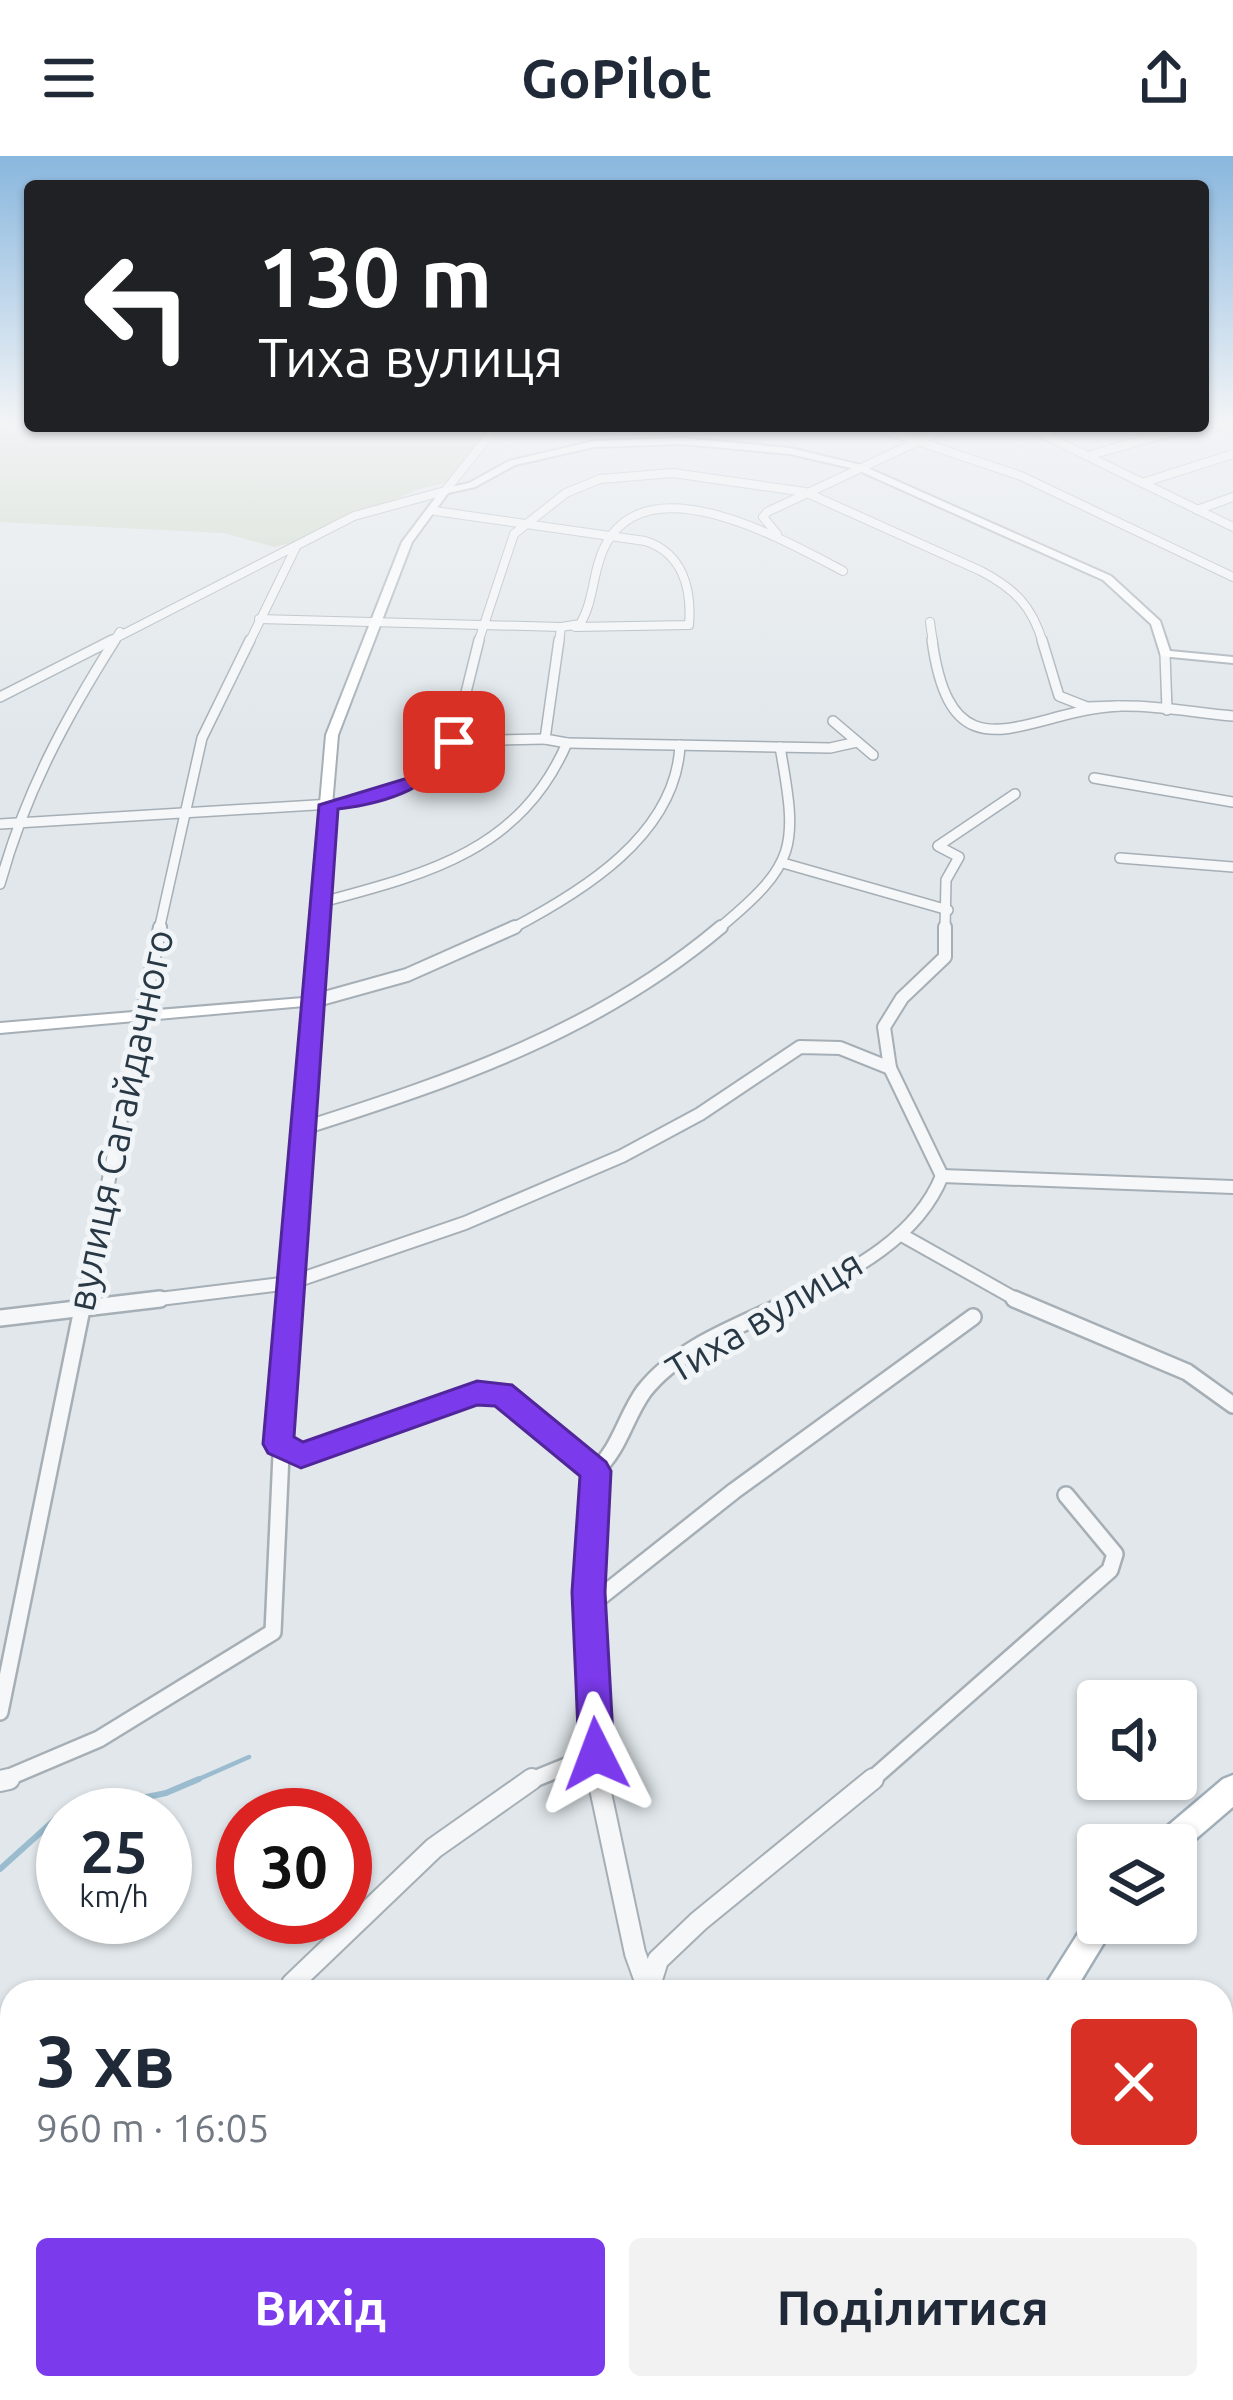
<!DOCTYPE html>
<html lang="uk">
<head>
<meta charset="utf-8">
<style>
  body { margin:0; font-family:Ubuntu,sans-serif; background:#f2f2f3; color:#1f2937; height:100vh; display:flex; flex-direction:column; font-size:45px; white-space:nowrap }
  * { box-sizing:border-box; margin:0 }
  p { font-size:39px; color:#747a83 }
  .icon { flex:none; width:66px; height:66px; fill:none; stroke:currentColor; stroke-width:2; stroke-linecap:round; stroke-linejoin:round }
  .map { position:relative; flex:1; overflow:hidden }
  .sheet { position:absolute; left:0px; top:1824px; width:1233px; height:420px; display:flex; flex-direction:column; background:#fff; border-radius:36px 36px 0 0; box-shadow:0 3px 9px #0004 }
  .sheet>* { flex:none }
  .top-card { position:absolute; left:24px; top:24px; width:1185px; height:252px; border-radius:12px; box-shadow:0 3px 9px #0004; background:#202124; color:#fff; overflow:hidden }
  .tools { position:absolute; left:1077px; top:1524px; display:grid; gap:24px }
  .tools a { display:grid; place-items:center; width:120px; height:120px; border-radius:12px; background:#fff; box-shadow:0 3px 9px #0004; font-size:60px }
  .speed { position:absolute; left:36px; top:1632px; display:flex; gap:24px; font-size:60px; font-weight:700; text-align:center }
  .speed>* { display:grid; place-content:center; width:156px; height:156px; border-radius:50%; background:#fff; box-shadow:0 3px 9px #0004; line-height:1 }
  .speed small { font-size:30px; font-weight:400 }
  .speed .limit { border:18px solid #d22; background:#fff; color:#111 }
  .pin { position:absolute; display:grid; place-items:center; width:102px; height:102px; color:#fff; margin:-51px; border-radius:24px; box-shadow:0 6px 18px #0006 }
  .me { position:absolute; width:132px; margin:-66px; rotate:357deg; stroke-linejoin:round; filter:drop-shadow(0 0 9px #0008) }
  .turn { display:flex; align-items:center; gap:42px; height:252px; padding:0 36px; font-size:54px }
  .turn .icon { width:156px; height:156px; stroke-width:2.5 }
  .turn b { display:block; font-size:84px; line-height:102px }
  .round { display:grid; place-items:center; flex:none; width:126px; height:126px; border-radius:12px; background:#f2f2f3 }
  .overview { display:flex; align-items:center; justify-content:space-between; height:204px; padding:0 36px }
  h1 { font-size:72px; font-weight:700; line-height:90px }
  .action { display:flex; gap:24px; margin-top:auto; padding:24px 36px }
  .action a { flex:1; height:138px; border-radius:12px; background:#7c3aed; color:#fff; font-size:48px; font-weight:700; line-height:138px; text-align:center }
  .action a+a { background:#f2f2f3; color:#1f2937 }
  header { display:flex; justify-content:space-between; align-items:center; height:156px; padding:0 36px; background:#fff; font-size:54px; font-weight:700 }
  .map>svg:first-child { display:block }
  .green { fill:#cad6c2 }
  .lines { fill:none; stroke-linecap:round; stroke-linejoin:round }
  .stream-far1 { stroke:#9abcce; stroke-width:4.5 }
  .stream { stroke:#9abcce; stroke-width:6 }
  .street-far4-casing { stroke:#a6afb6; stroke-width:10 }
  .street-far3-casing { stroke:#a6afb6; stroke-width:12 }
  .street-far2-casing { stroke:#a6afb6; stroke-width:16 }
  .street-far1-casing { stroke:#a6afb6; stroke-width:20 }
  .street-casing { stroke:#a6afb6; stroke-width:24 }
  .secondary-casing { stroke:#a6afb6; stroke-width:4 }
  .primary-casing { stroke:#a0aeb8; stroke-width:5 }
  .street-far4 { stroke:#f5f7f9; stroke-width:8 }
  .street-far3 { stroke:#f5f7f9; stroke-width:9 }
  .street-far2 { stroke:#f5f7f9; stroke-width:12 }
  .street-far1 { stroke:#f5f7f9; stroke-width:15 }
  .street { stroke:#f5f7f9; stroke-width:20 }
  .secondary { fill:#fff; fill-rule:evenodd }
  .primary { fill:#fff; fill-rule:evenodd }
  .route { fill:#7c3aed; stroke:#51269a; stroke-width:3 }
  .labels { text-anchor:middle; stroke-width:10; stroke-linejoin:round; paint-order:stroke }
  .street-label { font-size:39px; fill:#283845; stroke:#f1f5f8 }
</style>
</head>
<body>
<header><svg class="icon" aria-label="menu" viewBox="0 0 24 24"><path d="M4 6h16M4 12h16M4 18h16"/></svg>GoPilot<svg class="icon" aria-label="share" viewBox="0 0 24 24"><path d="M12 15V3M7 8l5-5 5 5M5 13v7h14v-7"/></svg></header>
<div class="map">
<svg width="1233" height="2244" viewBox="0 0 1233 2244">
  <rect width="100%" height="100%" fill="#e1e7eb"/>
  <polygon class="green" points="0,263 30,263 30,270 497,270 450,326 419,333 305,384 274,391 224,377 0,366"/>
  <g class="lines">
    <polyline class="stream-far1" points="192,1626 249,1601"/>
    <polyline class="stream" points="0,1713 60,1659 166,1637 199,1623"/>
    <g class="street-far4-casing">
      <g id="street-far4">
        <polyline points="1203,263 1233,274"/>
        <polyline points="873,270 1021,320 1233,421"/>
        <polyline points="1026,270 1233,371"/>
        <polyline points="1039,277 1064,270"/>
        <polyline points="1087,300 1193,270"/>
        <polyline points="1142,327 1233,298"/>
        <polyline points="1197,354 1233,341"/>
        <path d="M435 355 645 385C683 397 692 433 689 469L575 471"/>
        <polyline points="777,378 763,361 767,356 951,270"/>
        <polyline points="259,463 561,471"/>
        <polyline points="930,466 933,487"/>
        <polyline points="106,487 354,360 445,335 497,270"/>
        <polyline points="113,487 120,476"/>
        <polyline points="249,487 296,391"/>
        <path d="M478 487 514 378 566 337 600 323 673 317 805 336 981 415C1015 433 1032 450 1043 487"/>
        <path d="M559 487 561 471 580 468C595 444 592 413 606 388 650 307 786 385 843 415"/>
      </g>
    </g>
    <g class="street-far3-casing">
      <g id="street-far3">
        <path d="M932 484C952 631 1028 553 1121 550 1158 549 1197 557 1233 560"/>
        <polyline points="1042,484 1059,540 1087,551 1119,550"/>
        <polyline points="1165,498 1167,554"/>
        <polyline points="0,541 112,484"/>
        <polyline points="833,565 873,599"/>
        <polyline points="454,585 545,583"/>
        <polyline points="567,587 830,592 857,586"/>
        <polyline points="1094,622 1233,646"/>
        <polyline points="0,668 348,647 414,626 442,604 454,585 479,484"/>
        <polyline points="1120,702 1233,711"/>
        <polyline points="783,707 948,754"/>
        <path d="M0 728C25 637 65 563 115 484"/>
        <path d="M322 746C427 718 520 695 567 587L545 583 559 484"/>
        <polyline points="159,774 202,582 250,484"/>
        <path d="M509 774C582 736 676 679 680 589"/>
        <path d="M717 774C798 707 798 692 780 591"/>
        <polyline points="945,774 946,724 959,701 938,690 1015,638"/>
      </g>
    </g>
    <g class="street-far2-casing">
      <g id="street-far2">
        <path d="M304 972C455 924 598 875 721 771"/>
        <polyline points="942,1020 890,912 884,871 902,842 945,801 945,771"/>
        <polyline points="942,1020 1233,1031"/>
        <polyline points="900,1078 1021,1146"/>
        <polyline points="84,1146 160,771"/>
        <polyline points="135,1146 290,1127 465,1067 622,1000 700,958 800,891 840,892 890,912"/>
        <polyline points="288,1146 310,846 407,819 515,771"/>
        <path d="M790 1146C849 1116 916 1084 942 1020"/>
      </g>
    </g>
    <g class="street-far1-casing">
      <g id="street-far1">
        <polyline points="1014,1143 1187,1216 1233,1249"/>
        <polyline points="0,1162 160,1143"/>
        <path d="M278 1287 301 1299 477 1237 501 1238 595 1315C620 1293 625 1261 644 1235 680 1189 745 1168 796 1143"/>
        <polyline points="595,1315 588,1436 599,1626"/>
        <polyline points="589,1450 734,1335 973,1161"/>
        <polyline points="0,1556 84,1143"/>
        <polyline points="0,1625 99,1583 273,1476 288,1143"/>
        <polyline points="527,1626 596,1598"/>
        <polyline points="869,1626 1110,1414 1115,1398 1066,1339"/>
      </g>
    </g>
    <g class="street-casing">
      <g id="street">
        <polyline points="598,1623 635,1797 649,1836"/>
        <polyline points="0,1625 9,1623"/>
        <polyline points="292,1828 434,1692 532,1623"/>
        <polyline points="648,1836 658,1804 699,1765 873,1623"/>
        <polyline points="959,2232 967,2244"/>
        <polyline points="0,2233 14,2244"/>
        <polyline points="130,2244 146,2232"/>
      </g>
    </g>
    <g class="secondary-casing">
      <polygon id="secondary" points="682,282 790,292 861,309 1111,420 1160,465 1170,495 1233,501 1233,507 1161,500 1151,468 1103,424 855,313 790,298 682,288 594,291 515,309 475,331 448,337 412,386 338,579 315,849 0,877 0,867 303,842 326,579 402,386 442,333 469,327 509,305 594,285"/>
    </g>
    <g class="primary-casing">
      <g id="primary">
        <polygon points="1233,1619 1233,1651 1177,1699 1176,1689 1153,1689 1157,1679 1223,1623"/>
        <polygon points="1098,1754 1098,1767 1116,1767 1074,1836 1041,1836 1091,1757"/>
        <polygon points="801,2232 840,2232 835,2244 796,2244"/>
      </g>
    </g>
    <use href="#street-far4" class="street-far4"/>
    <use href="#street-far3" class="street-far3"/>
    <use href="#street-far2" class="street-far2"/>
    <use href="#street-far1" class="street-far1"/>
    <use href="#street" class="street"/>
    <use href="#secondary" class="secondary"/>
    <use href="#primary" class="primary"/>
  </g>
  <linearGradient id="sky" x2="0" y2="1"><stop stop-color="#89b7de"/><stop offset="0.46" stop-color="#f2f4f6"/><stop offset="1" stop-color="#f2f4f6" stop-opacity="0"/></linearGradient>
  <rect width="1233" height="577" fill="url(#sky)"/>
  <path class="route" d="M454 580 463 586C435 631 389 647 338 653L294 1281 303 1286 477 1225 512 1229 606 1306 611 1315 605 1436 614 1598 609 1611 596 1616 584 1611 579 1598 572 1436 580 1320 495 1250 477 1249 301 1312 268 1297 263 1288 319 649 408 622Z"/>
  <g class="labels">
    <g class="street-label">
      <text transform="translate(120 964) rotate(-78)" y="14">вулиця Сагайдачного</text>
      <text transform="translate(764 1160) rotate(-31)" y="14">Тиха вулиця</text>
    </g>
  </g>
</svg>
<div class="tools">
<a><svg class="icon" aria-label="sound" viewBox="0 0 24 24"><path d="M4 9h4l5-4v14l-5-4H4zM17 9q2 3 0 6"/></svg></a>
<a><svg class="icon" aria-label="layers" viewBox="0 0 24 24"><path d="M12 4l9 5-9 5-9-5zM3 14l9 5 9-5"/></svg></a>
</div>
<div class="speed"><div>25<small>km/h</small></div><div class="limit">30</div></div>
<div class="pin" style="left:454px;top:586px;background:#d93025"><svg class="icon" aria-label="arrive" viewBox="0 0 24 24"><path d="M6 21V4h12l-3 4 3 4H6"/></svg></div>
<svg class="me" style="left:596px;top:1598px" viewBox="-20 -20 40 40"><path d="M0-17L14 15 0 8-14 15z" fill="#7c3aed" stroke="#fff" stroke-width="4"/></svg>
<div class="top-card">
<div class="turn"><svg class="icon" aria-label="left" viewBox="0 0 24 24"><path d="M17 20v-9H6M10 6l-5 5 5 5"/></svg><div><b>130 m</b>Тиха вулиця</div></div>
</div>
<section class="sheet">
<div class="overview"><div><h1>3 хв</h1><p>960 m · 16:05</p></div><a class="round" style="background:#d93025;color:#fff"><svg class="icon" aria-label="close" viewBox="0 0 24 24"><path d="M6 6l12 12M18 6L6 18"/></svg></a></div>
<div class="action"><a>Вихід</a><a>Поділитися</a></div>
</section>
</div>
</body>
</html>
